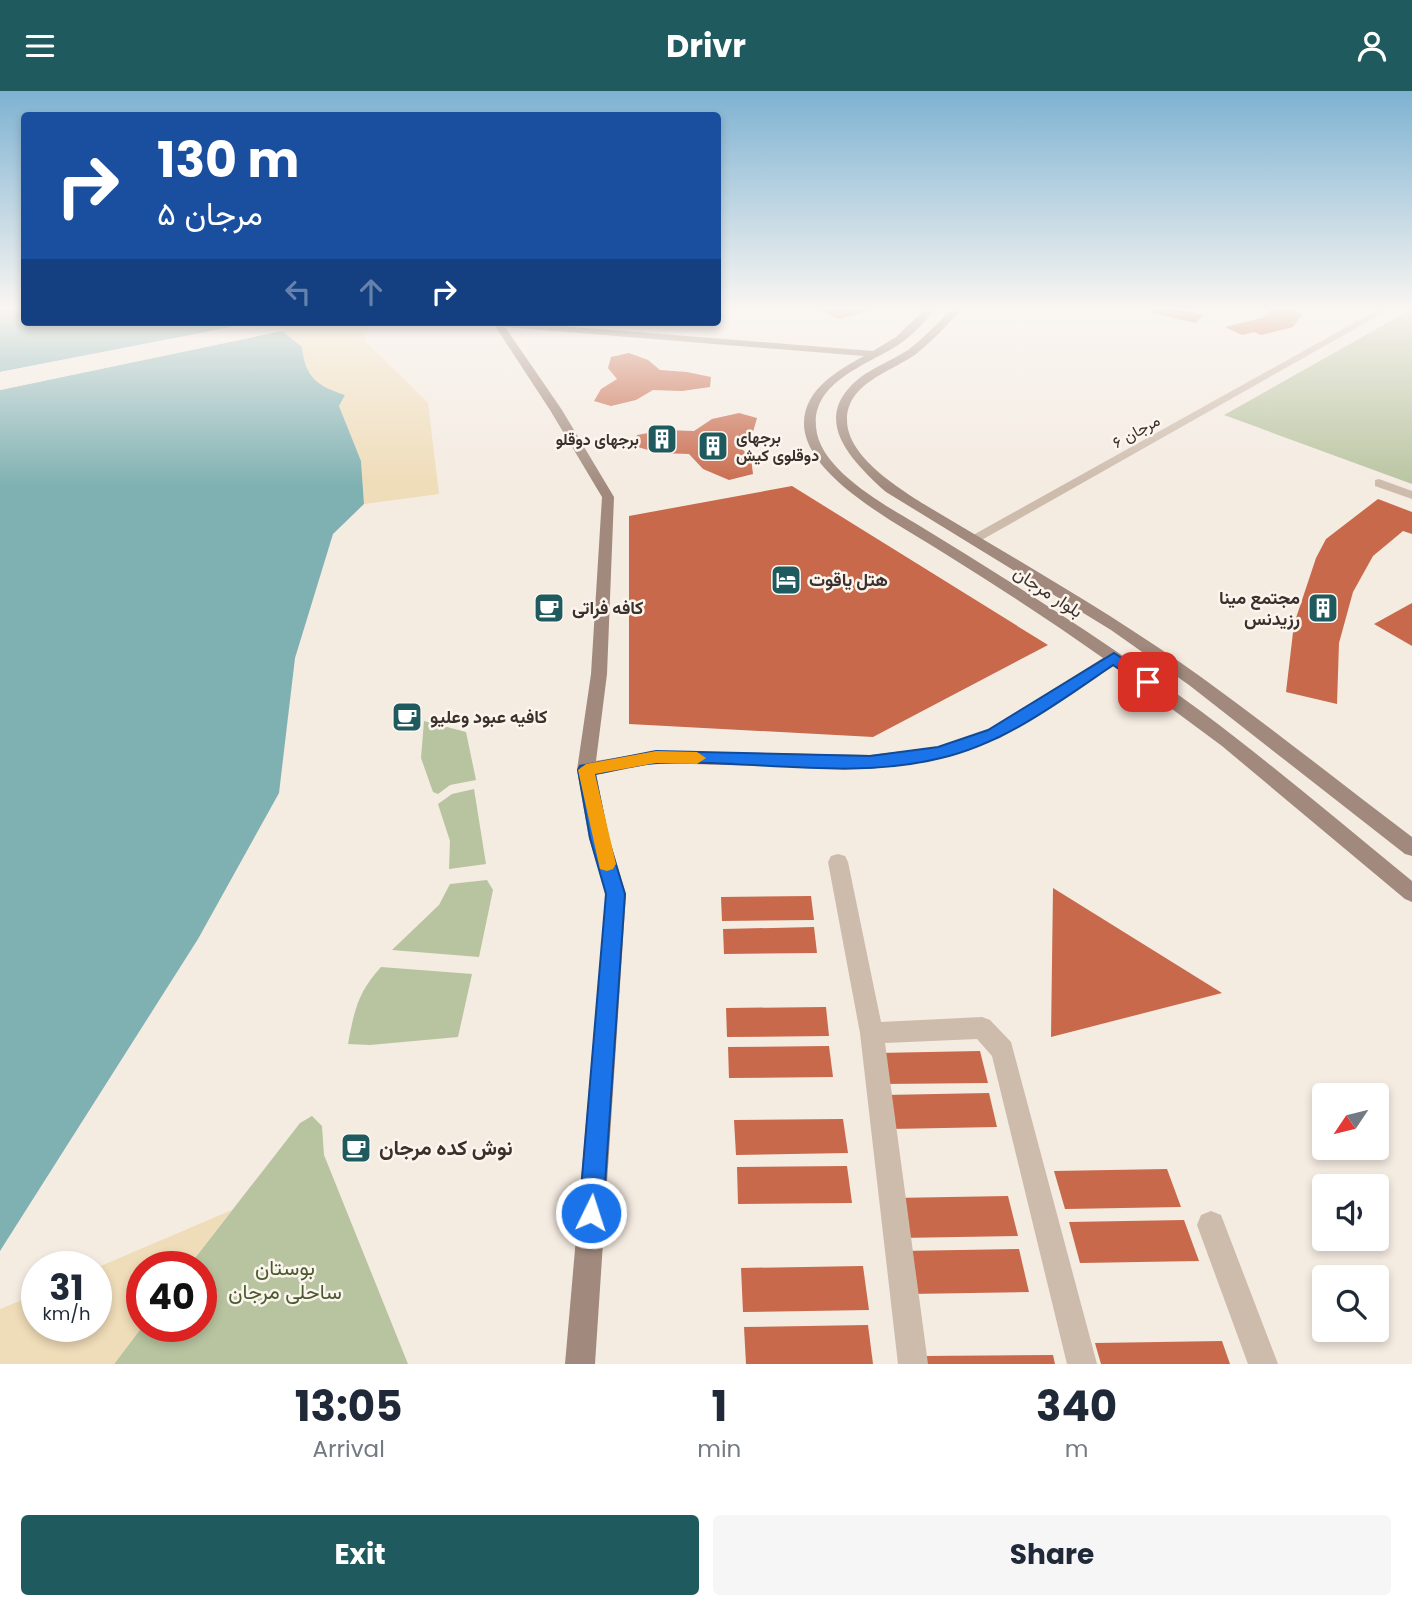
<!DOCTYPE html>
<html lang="en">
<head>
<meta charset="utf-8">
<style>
  body { margin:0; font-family:Poppins,Vazirmatn,sans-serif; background:#f6f6f7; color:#1f2937; height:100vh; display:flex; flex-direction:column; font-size:26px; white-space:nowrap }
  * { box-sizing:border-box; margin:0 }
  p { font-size:23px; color:#747a83 }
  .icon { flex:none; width:38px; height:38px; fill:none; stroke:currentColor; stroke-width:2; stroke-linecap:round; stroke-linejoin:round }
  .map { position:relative; height:1273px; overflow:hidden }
  .sheet { display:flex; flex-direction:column; background:#fff; flex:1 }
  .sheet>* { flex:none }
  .top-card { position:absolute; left:21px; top:21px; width:700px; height:214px; border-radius:7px; box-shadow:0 4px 10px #0003; background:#1a4fa0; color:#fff; overflow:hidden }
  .needle { width:46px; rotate:235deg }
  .buttons { position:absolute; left:1312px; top:992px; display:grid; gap:14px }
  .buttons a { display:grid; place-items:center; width:77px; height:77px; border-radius:7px; background:#fff; box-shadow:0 4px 10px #0003; font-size:35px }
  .speed { position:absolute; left:21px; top:1160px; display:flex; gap:14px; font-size:35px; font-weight:700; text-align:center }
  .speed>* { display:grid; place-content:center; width:91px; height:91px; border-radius:50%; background:#fff; box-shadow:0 4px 10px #0003; line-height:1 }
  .speed small { font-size:18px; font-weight:400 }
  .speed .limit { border:10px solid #d22; background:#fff; color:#111 }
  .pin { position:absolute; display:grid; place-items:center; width:60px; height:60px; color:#fff; margin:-30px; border-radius:14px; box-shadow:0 4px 10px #0006 }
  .me { position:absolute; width:77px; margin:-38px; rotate:4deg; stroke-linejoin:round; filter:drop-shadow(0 0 5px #0008) }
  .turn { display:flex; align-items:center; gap:24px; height:147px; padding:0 21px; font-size:32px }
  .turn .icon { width:91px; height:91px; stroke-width:2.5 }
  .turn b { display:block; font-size:49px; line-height:60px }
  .lanes { display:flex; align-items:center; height:66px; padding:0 21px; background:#0003; justify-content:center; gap:35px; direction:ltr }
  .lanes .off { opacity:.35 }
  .eta { display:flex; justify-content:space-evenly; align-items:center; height:119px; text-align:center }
  .eta b { font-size:42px; font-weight:700; line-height:49px }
  .action { display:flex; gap:14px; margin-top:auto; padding:14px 21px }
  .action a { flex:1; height:80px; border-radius:7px; background:#1f5a5e; color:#fff; font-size:28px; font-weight:700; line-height:80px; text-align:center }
  .action a+a { background:#f6f6f7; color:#1f2937 }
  header { display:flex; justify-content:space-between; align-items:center; height:91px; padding:0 21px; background:#1f5a5e; color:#fff; font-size:32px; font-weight:700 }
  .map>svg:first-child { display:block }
  .green { fill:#b8c4a0 }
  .sand { fill:#efdcb8 }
  .water { fill:#7fb0b2 }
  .pier { fill:#f4ebe1 }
  .building { fill:#c8694b }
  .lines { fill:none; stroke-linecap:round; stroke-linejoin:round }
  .street { fill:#cdbbac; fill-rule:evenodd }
  .secondary { fill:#a18a7d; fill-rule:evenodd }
  .route { fill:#1a73e8; stroke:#114b97; stroke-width:2 }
  .slow { fill:#f59e0b }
  .labels { text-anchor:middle; stroke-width:5; stroke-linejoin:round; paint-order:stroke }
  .far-street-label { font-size:16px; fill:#3b302b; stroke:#fbf5ee }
  .far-poi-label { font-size:16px; font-weight:bold; fill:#3b302b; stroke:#fbf5ee; text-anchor:start }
  .poi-label { font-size:18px; font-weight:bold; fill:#3b302b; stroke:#fbf5ee; text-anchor:start }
  .street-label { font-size:18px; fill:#3b302b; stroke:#fbf5ee }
  .near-poi-label { font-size:21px; font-weight:bold; fill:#3b302b; stroke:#fbf5ee; text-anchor:start }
  .near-park-label { font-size:21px; fill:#4a5a2e; stroke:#fbf5ee }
</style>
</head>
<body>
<header><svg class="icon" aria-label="menu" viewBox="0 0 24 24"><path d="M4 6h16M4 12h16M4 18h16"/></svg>Drivr<svg class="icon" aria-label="person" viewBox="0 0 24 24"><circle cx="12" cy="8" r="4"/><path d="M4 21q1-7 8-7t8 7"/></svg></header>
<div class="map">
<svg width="1412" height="1273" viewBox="0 0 1412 1273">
  <rect width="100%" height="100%" fill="#f4ebe1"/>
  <g class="green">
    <polygon points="1412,218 1412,393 1224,324"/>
    <polygon points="424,630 466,641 476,689 450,694 438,703 433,701 421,667"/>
    <polygon points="474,698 486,773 449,778 450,750 438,713 452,703"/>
    <polygon points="487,789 493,799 479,866 392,859 439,814 450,793"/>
    <path d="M381 876 472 883 458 946 370 954 348 953C354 920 358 901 381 876Z"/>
    <polygon points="312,1025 322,1035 324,1064 408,1273 114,1273 142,1236 201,1236 201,1176 188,1176 300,1032"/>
  </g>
  <g class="sand">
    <path d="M284 231H374L364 242 365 250 428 312 439 403 364 413 361 370 339 315 345 304C317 295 305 286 302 256L282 240Z"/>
    <polygon points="232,1119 188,1176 142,1176 142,1236 114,1273 0,1273 0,1218 37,1203 37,1236 96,1236 96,1177"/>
  </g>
  <g class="water">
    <polygon points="0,218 24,218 24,231 257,231 0,281"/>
    <path d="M282 240 302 256C305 286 317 295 345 304L339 315 361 370 364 413 333 443 295 567 279 702 198 848 0 1160V299Z"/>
  </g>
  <g class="pier">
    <polygon points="257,231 261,231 258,234 0,285 0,281"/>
    <polygon points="283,237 282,240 0,299 0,296"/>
  </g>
  <g class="building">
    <polygon points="818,218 873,218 873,219 838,228"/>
    <polygon points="1153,218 1177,218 1204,224 1195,232 1149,221"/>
    <polygon points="1270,218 1299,218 1297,221 1303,222 1293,236 1261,244 1254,241 1242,244 1225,236 1262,227"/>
    <polygon points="629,262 648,269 660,279 687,281 711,286 710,296 682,300 653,299 636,309 611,315 594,310 601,298 617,288 608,277 611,266"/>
    <polygon points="739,322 757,327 753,341 737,353 751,367 753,383 729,389 703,378 689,363 659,362 634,355 637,344 665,339 694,340 712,328"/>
    <polygon points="792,395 1048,554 873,646 629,633 629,425"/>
    <polygon points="1378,408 1412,421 1412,443 1403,440 1373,465 1353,501 1339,552 1337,613 1286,601 1294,533 1316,467 1326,448"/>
    <polygon points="1412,512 1412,555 1374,533"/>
    <polygon points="1053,797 1222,902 1051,946"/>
    <polygon points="811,805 814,829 722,830 721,806"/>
    <polygon points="814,836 817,862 724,863 723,838"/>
    <polygon points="826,916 829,945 727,946 726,917"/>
    <polygon points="829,955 833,986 729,987 728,956"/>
    <polygon points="980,960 988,992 882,993 877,962"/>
    <polygon points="989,1002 997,1036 890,1038 884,1004"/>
    <polygon points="843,1028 848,1062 736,1064 734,1029"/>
    <polygon points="847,1075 852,1112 738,1113 737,1076"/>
    <polygon points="1167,1078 1181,1116 1065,1118 1054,1080"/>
    <polygon points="1008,1105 1018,1145 899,1147 893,1107"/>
    <polygon points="1184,1129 1199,1170 1080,1172 1069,1131"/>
    <polygon points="1019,1158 1029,1201 908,1203 901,1160"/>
    <polygon points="863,1175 869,1219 743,1221 741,1177"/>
    <polygon points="868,1234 873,1273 746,1273 744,1236"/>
    <polygon points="1222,1250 1230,1273 1101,1273 1095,1252"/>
    <polygon points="1053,1264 1055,1273 925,1273 924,1265"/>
  </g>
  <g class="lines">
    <g class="street">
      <polygon points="1379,218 1390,218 978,451 968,451 966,448"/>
      <polygon points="1379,388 1412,400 1412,408 1375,395 1375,389"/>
      <polygon points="838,763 845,765 848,771 881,931 982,926 990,929 1011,951 1097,1273 1067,1273 992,965 977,948 885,952 928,1273 898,1273 860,942 828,771 831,765"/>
      <polygon points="1211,1120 1221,1124 1278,1273 1248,1273 1197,1134 1201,1124"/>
    </g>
    <g class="secondary">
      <path d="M925 218H935C925 230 914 243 901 252 871 273 812 289 816 336 819 378 883 413 915 432 1013 492 1110 553 1202 621 1274 675 1342 733 1412 790V811L1405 808 1222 655 1114 575 1000 647 939 668 870 678 656 672 596 684 609 747 626 803 595 1273H565L606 803 589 747 577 679 591 583 602 406 550 319 495 235 471 231H512L873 260 896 246ZM505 236 864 265C837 280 803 299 804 334 805 359 827 381 844 396 875 422 912 442 947 464 1000 497 1052 531 1103 567L988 639 938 656 870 664 656 660 596 670 607 583 614 406 562 319Z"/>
      <path d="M951 218H961C948 234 932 250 916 263 891 281 847 292 847 329 847 366 900 398 927 415 1019 470 1114 524 1201 586 1273 638 1342 693 1412 746V765L1405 763 1189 594 1111 539 886 401C848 367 807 324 865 283 879 274 894 268 908 259 924 247 938 232 951 218Z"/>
    </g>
  </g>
  <linearGradient id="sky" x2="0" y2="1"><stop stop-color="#7eb2d2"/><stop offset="0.55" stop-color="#faf6f2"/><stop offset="1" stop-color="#faf6f2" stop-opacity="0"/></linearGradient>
  <rect width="1412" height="396" fill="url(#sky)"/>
  <path class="route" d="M1114 562 1153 587 1155 591 1153 594H1142L1113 574C1059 611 1005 652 941 667 849 690 751 668 658 672 637 673 616 679 595 683L608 747 625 803 603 1122 600 1130 591 1134 582 1130 579 1122 606 803 590 747 578 679 580 675 656 660 870 665 938 656 988 639Z"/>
  <polygon class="slow" points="656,660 697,661 706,667 697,673 656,672 595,683 616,773 613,778 607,780 600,778 578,679 586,673"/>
  <defs>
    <g id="building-square" transform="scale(1.575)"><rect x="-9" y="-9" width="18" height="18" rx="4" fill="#1f5a5e" stroke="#fbf5ee"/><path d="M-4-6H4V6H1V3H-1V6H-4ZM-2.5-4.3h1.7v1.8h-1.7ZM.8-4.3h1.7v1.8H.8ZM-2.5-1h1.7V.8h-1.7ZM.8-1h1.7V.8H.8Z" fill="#fff"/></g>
    <g id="hotel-square" transform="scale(1.575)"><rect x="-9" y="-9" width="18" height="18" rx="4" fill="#1f5a5e" stroke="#fbf5ee"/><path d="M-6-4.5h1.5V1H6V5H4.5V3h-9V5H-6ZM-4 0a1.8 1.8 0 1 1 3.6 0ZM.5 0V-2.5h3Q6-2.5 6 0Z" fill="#fff"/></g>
    <g id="cafe-square" transform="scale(1.575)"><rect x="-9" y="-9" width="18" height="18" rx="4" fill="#1f5a5e" stroke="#fbf5ee"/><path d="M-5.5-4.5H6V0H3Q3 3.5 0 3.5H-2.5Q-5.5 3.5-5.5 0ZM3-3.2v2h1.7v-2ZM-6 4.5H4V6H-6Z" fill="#fff"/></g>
  </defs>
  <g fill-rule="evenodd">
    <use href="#building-square" x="662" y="348"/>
    <use href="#building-square" x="713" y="355"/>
    <use href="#hotel-square" x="786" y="489"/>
    <use href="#cafe-square" x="549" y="517"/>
    <use href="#building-square" x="1323" y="517"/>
    <use href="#cafe-square" x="407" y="626"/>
    <use href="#cafe-square" x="356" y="1057"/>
  </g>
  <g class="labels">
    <g class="far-street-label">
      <text transform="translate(1136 340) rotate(-29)" y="6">مرجان ۶</text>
    </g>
    <g class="far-poi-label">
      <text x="736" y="352">برجهای<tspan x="736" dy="18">دوقلوی کیش</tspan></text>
      <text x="639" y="354" text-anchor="end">برجهای دوقلو</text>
    </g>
    <g class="poi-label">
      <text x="809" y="495">هتل یاقوت</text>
      <text x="1300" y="513" text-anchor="end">مجتمع مینا<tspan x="1300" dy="21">رزیدنس</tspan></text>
      <text x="572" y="523">کافه فراتی</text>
      <text x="430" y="632">کافیه عبود وعلیو</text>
    </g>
    <g class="street-label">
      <text transform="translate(1048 501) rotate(33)" y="6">بلوار مرجان</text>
    </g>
    <g class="near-poi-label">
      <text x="379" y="1064">نوش کده مرجان</text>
    </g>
    <g class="near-park-label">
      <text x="285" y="1184">بوستان<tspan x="285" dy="24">ساحلی مرجان</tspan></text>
    </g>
  </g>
</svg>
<div class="buttons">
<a><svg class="needle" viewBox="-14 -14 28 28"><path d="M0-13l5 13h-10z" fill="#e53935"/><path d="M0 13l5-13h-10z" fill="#747a83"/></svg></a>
<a><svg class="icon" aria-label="sound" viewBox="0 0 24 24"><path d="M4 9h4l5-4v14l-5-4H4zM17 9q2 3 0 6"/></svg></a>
<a><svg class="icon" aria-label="search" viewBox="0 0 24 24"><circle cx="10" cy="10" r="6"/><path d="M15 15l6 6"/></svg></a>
</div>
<div class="speed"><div>31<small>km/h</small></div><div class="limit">40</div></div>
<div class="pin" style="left:1148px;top:591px;background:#d93025"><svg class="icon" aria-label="arrive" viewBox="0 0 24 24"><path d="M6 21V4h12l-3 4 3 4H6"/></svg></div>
<svg class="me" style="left:591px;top:1122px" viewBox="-20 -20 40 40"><circle r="17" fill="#1a73e8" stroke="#fff" stroke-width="3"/><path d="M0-11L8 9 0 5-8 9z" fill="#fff"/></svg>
<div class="top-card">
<div class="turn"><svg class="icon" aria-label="right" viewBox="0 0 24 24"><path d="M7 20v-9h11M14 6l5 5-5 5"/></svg><div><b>130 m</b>مرجان ۵</div></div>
<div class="lanes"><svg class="icon off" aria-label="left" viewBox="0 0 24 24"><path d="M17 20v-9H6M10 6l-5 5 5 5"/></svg><svg class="icon off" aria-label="ahead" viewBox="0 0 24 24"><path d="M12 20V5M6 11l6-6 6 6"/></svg><svg class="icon" aria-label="right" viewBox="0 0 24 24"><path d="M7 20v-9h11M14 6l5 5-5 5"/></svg></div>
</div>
</div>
<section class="sheet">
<div class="eta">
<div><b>13:05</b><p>Arrival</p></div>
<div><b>1</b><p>min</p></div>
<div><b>340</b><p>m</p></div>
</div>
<div class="action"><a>Exit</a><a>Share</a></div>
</section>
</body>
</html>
